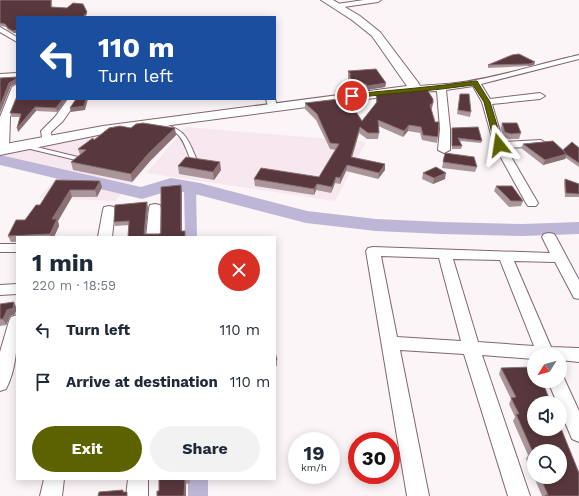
<!DOCTYPE html>
<html lang="en">
<head>
<meta charset="utf-8">
<style>
  body { margin:0; font-family:"Work Sans",sans-serif; background:#f2f2f3; color:#1f2937; height:100vh; display:flex; flex-direction:column; font-size:15px; white-space:nowrap }
  * { box-sizing:border-box; margin:0 }
  p { font-size:13px; color:#747a83 }
  .icon { flex:none; width:22px; height:22px; fill:none; stroke:currentColor; stroke-width:2; stroke-linecap:round; stroke-linejoin:round }
  .map { position:relative; flex:1; overflow:hidden }
  .side { position:absolute; left:16px; top:236px; width:260px; height:244px; display:flex; flex-direction:column; background:#fff; border-radius:0px; box-shadow:0 2px 10px #0003 }
  .side>* { flex:none }
  .hud { position:absolute; left:16px; top:16px; width:260px; height:84px; border-radius:0px; box-shadow:0 2px 10px #0003; background:#1a4fa0; color:#fff; overflow:hidden }
  .needle { width:26px; rotate:233deg }
  .tools { position:absolute; left:527px; top:348px; display:grid; gap:8px }
  .tools a { display:grid; place-items:center; width:40px; height:40px; border-radius:50%; background:#fff; box-shadow:0 2px 10px #0003; font-size:20px }
  .speed { position:absolute; left:288px; top:432px; display:flex; gap:8px; font-size:20px; font-weight:700; text-align:center }
  .speed>* { display:grid; place-content:center; width:52px; height:52px; border-radius:50%; background:#fff; box-shadow:0 2px 10px #0003; line-height:1 }
  .speed small { font-size:10px; font-weight:400 }
  .speed .limit { border:6px solid #d22; background:#fff; color:#111 }
  .pin { position:absolute; display:grid; place-items:center; width:34px; height:34px; color:#fff; margin:-17px; border:2px solid #fff; border-radius:50%; box-shadow:0 1px 4px #0007 }
  .me { position:absolute; width:44px; margin:-22px; rotate:345deg; stroke-linejoin:round; filter:drop-shadow(0 0 3px #0008) }
  .turn { display:flex; align-items:center; gap:14px; height:84px; padding:0 16px; font-size:18px }
  .turn .icon { width:52px; height:52px; stroke-width:2.5 }
  .turn b { display:block; font-size:28px; line-height:34px }
  .round { display:grid; place-items:center; flex:none; width:42px; height:42px; border-radius:21px; background:#f2f2f3 }
  .overview { display:flex; align-items:center; justify-content:space-between; height:68px; padding:0 16px }
  h1 { font-size:24px; font-weight:700; line-height:30px }
  .cta { display:flex; gap:8px; margin-top:auto; padding:8px 16px }
  .cta a { flex:1; height:46px; border-radius:24px; background:#5d6200; color:#fff; font-size:16px; font-weight:700; line-height:46px; text-align:center }
  .cta a+a { background:#f2f2f3; color:#1f2937 }
  ul { padding:0; list-style:none }
  li { display:flex; align-items:center; gap:12px; height:52px; padding:0 16px }
  li div { flex:1 }
  li b { display:block; font-size:15px }
  li em { font-style:normal }
  .map>svg:first-child { display:block }
  .built { fill:#f7e7ef }
  .lines { fill:none; stroke-linecap:round; stroke-linejoin:round }
  .canal { fill:#beb6d6; fill-rule:evenodd }
  .river { fill:#beb6d6; fill-rule:evenodd }
  .lane-casing { stroke:#816573; stroke-width:2 }
  .street-casing { stroke:#816573; stroke-width:2 }
  .secondary-casing { stroke:#816573; stroke-width:2 }
  .lane { fill:#fff; fill-rule:evenodd }
  .street { fill:#fff; fill-rule:evenodd }
  .secondary { fill:#fff; fill-rule:evenodd }
  .wall { fill:#aa969a }
  .shaded-wall { fill:#897174 }
  .building { fill:#58383c; stroke:#897174 }
  .route { fill:#5d6200; stroke:#3c4000 }
</style>
</head>
<body>
<div class="map">
<svg width="579" height="496" viewBox="0 0 579 496">
  <rect width="100%" height="100%" fill="#fcf5f8"/>
  <g class="built">
    <polygon points="186,127 366,142 335,201 146,173"/>
    <polygon points="93,133 179,133 115,201 39,198 62,171 1,156 43,143"/>
  </g>
  <g class="lines">
    <g class="canal">
      <polygon points="190,184 194,185 196,187 197,237 185,237 184,187 186,185"/>
      <rect x="188" y="479" width="20" height="17"/>
    </g>
    <polygon class="river" points="0,155 141,187 171,178 200,183 307,211 376,219 442,222 523,224 579,222 579,234 523,236 442,234 376,231 306,223 199,195 172,190 142,199 0,165"/>
    <g class="lane-casing">
      <g id="lane">
        <path d="M157 122C183 129 186 133 196 158L195 159H191L190 158C181 135 180 131 155 125V123Z"/>
        <polygon points="24,144 78,157 79,158 76,160 22,147 21,146"/>
      </g>
    </g>
    <g class="street-casing">
      <g id="street">
        <polygon points="364,0 381,0 378,2 337,8 334,6 337,4"/>
        <polygon points="0,27 17,37 17,42 0,32"/>
        <path d="M579 55V59L481 84 490 99 540 93 545 96 540 99 492 104 503 142 541 140 546 143 541 146 506 148 538 203 536 206H528L526 203 494 145 482 102 473 86 446 90 450 129V150L444 153 438 150 440 129 437 91 415 92 410 89C415 84 447 85 456 83 497 78 538 64 579 55Z"/>
        <polygon points="17,73 17,79 0,80 0,74"/>
        <polygon points="17,84 17,99 10,117 9,150 3,153 0,153 0,117 12,87"/>
        <polygon points="275,98 277,108 272,111 269,110 266,99"/>
        <polygon points="68,99 78,99 63,121 51,132 52,141 51,143 43,143 41,131 55,117"/>
        <polygon points="155,204 160,205 161,208 160,237 146,237 149,208 150,205"/>
        <polygon points="109,206 114,207 115,210 112,237 98,237 103,210 104,207"/>
        <path d="M549 233 554 234 556 237 579 280V299L574 298 555 262 514 261 551 347 579 348V362L560 360V355H534V359L482 355 530 496H508L464 354 400 350 429 496H407L366 251 368 248 373 247 550 253 542 237 544 234ZM381 256 439 258 461 341 397 337ZM453 259 500 260 534 346 478 342Z"/>
        <rect x="0" y="244" width="17" height="8"/>
        <polygon points="17,284 17,294 0,295 0,285"/>
        <path d="M17 315C17 340 18 366 6 389L0 391V352L9 321 11 317Z"/>
        <polygon points="560,375 563,376 579,411 579,442 572,439 560,410 560,403 557,403 548,381 560,381"/>
        <polygon points="44,479 64,479 62,496 40,496"/>
        <polygon points="128,479 148,479 148,496 126,496"/>
      </g>
    </g>
    <g class="secondary-casing">
      <polygon id="secondary" points="321,0 333,0 360,16 380,32 417,81 422,89 420,92 103,134 0,155 0,145 103,126 407,86 372,36 352,20"/>
    </g>
    <use href="#lane" class="lane"/>
    <use href="#street" class="street"/>
    <use href="#secondary" class="secondary"/>
  </g>
  <g class="wall">
    <polygon points="0,0 52,0 52,7 87,14 85,17 17,17 14,33 8,30 6,27 0,26"/>
    <polygon points="512,55 534,65 528,66 488,68 488,65"/>
    <polygon points="348,71 386,83 385,87 367,90 365,88 354,89 348,79"/>
    <polygon points="376,94 433,103 431,109 438,137 437,143 422,140 420,133 408,131 403,137 378,126 379,133 378,139 367,139 359,133 352,158 385,164 385,170 378,179 346,171 340,184 335,183 331,193 316,190 314,195 255,186 254,179 319,177 336,150 330,149 316,120 305,109 305,103 362,121 376,103"/>
    <polygon points="460,94 471,112 470,117 457,114"/>
    <polygon points="17,99 67,99 57,112 36,111 18,132 20,117 12,117 10,113"/>
    <polygon points="502,123 521,133 519,139 509,139 503,137 501,128"/>
    <polygon points="452,128 482,141 481,143 460,141 462,146 461,149 452,149"/>
    <polygon points="176,135 150,161 132,182 73,170 71,162 80,155 78,149 94,140"/>
    <polygon points="523,144 563,150 579,148 579,167 566,158 565,159 543,165 521,148"/>
    <polygon points="445,153 477,167 475,172 442,168"/>
    <polygon points="178,166 221,170 214,180 179,174"/>
    <polygon points="423,173 445,179 433,184 422,179"/>
    <polygon points="565,179 579,184 579,197 565,197 564,183"/>
    <polygon points="56,180 100,181 102,187 97,197 72,197 58,221 59,226 54,237 17,237 17,242 11,242 8,236 25,220 40,205"/>
    <polygon points="496,186 523,201 521,206 509,207 494,191"/>
    <polygon points="182,190 182,231 186,237 128,237 130,225 115,226 114,222 148,207 145,234 159,234 161,233"/>
    <polygon points="0,304 15,314 10,316 6,325 0,326"/>
    <polygon points="275,352 277,360 277,366 275,367"/>
    <polygon points="501,368 579,496 542,496 534,477 560,477 534,451 534,477 526,459 528,455 513,421 515,417 509,404 511,399 499,374"/>
    <polygon points="159,479 190,479 190,483 186,484 186,496 157,496 159,491"/>
  </g>
  <g class="shaded-wall">
    <polygon points="87,12 87,14 85,17 83,17"/>
    <polygon points="17,30 17,33 14,33 13,31"/>
    <polygon points="535,62 534,65 528,66 529,64"/>
    <polygon points="16,79 17,83 11,86 0,113 0,106 9,83"/>
    <polygon points="386,83 385,87 367,90 367,86"/>
    <polygon points="63,99 67,99 57,112 56,108"/>
    <polygon points="86,99 88,99 85,110 71,112 70,108"/>
    <polygon points="433,103 432,108 429,110 430,105"/>
    <polygon points="35,107 36,111 18,132 17,128"/>
    <polygon points="409,125 408,131 403,137 404,131"/>
    <polygon points="360,127 359,133 350,163 351,157"/>
    <polygon points="175,128 176,135 150,161 132,182 131,174 149,153"/>
    <polygon points="567,154 565,159 543,165 545,160"/>
    <polygon points="220,162 221,170 214,180 213,172"/>
    <polygon points="385,164 385,170 378,179 379,173"/>
    <polygon points="347,165 346,171 340,184 340,178"/>
    <polygon points="446,173 445,179 433,184 434,178"/>
    <polygon points="336,177 335,183 331,193 332,187"/>
    <polygon points="100,181 102,187 97,197 95,190"/>
    <polygon points="317,184 316,190 314,195 314,189"/>
    <polygon points="181,185 182,190 182,236 181,231"/>
    <polygon points="70,190 72,197 58,221 59,226 54,237 51,237 50,234 52,219"/>
    <polygon points="147,202 148,207 145,237 144,234"/>
    <polygon points="14,302 17,309 15,314 10,316 6,325 3,319 7,310"/>
    <polygon points="185,479 186,484 186,496 184,496"/>
  </g>
  <g class="building">
    <polygon points="0,0 51,0 51,7 67,8 73,3 83,4 87,12 83,17 17,17 17,30 13,31 8,28 5,24 0,23"/>
    <polygon points="519,54 535,62 529,64 488,65 512,55"/>
    <polygon points="376,69 386,83 367,86 366,84 354,85 349,75 351,75 348,71"/>
    <polygon points="17,77 17,91 16,79 9,83 0,106 0,78"/>
    <polygon points="426,88 433,99 433,103 430,105 435,122 439,122 438,137 423,135 421,127 409,125 404,131 378,120 379,133 368,133 360,127 351,157 385,164 379,173 347,165 340,178 336,177 332,187 317,184 314,189 254,179 261,168 319,177 339,144 330,143 317,114 305,103 347,98 362,121 377,102 376,94"/>
    <polygon points="460,94 469,94 471,112 458,110"/>
    <polygon points="17,96 17,99 63,99 56,108 35,107 17,128 21,114 10,113"/>
    <polygon points="76,99 86,99 84,106 70,108"/>
    <polygon points="143,123 175,128 149,153 131,174 71,162 86,150 78,149 93,138 94,140 109,128 120,126 131,128 136,124"/>
    <polygon points="502,123 517,123 521,133 511,134 505,132"/>
    <polygon points="478,127 482,141 458,138 462,146 452,146 452,128"/>
    <polygon points="553,141 567,154 545,160 523,144"/>
    <polygon points="572,142 579,148 579,163 567,155 563,150"/>
    <polygon points="445,153 474,157 477,167 443,162"/>
    <polygon points="186,157 220,162 213,172 178,166"/>
    <polygon points="436,167 446,173 434,178 423,173"/>
    <polygon points="565,179 579,184 579,194 566,193"/>
    <polygon points="56,180 100,181 95,190 70,190 52,219 57,219 50,234 8,236 16,220 25,220 36,205 40,205"/>
    <polygon points="181,185 181,231 185,231 185,237 128,237 129,221 114,222 115,205 147,202 144,234 159,234 161,233 161,187"/>
    <polygon points="496,186 512,186 523,201 511,201"/>
    <polygon points="14,302 13,308 7,310 3,319 0,319 0,304"/>
    <polygon points="275,352 277,360 275,360"/>
    <polygon points="534,367 534,381 542,381 551,403 534,403 534,429 560,429 560,426 579,473 579,496 546,496 545,495 548,495 540,477 560,477 560,451 534,451 534,464 529,453 533,453 516,414 519,414 511,398 516,397 501,368"/>
    <polygon points="159,479 185,479 184,496 157,496 157,491 159,491"/>
    <polygon points="123,490 123,492 127,492 127,496 98,496 99,492"/>
  </g>
  <path class="route" d="M475 81H477L490 102 503 145 502 146H496L495 145 484 102 473 85C433 91 392 93 352 98L349 96 352 94C393 90 434 87 475 81Z"/>
</svg>
<div class="tools">
<a><svg class="needle" viewBox="-14 -14 28 28"><path d="M0-13l5 13h-10z" fill="#e53935"/><path d="M0 13l5-13h-10z" fill="#747a83"/></svg></a>
<a><svg class="icon" aria-label="sound" viewBox="0 0 24 24"><path d="M4 9h4l5-4v14l-5-4H4zM17 9q2 3 0 6"/></svg></a>
<a><svg class="icon" aria-label="search" viewBox="0 0 24 24"><circle cx="10" cy="10" r="6"/><path d="M15 15l6 6"/></svg></a>
</div>
<div class="speed"><div>19<small>km/h</small></div><div class="limit">30</div></div>
<div class="pin" style="left:352px;top:96px;background:#d93025"><svg class="icon" aria-label="arrive" viewBox="0 0 24 24"><path d="M6 21V4h12l-3 4 3 4H6"/></svg></div>
<svg class="me" style="left:499px;top:145px" viewBox="-20 -20 40 40"><path d="M0-17L14 15 0 8-14 15z" fill="#5d6200" stroke="#fff" stroke-width="4"/></svg>
<div class="hud">
<div class="turn"><svg class="icon" aria-label="left" viewBox="0 0 24 24"><path d="M17 20v-9H6M10 6l-5 5 5 5"/></svg><div><b>110 m</b>Turn left</div></div>
</div>
<section class="side">
<div class="overview"><div><h1>1 min</h1><p>220 m · 18:59</p></div><a class="round" style="background:#d93025;color:#fff"><svg class="icon" aria-label="close" viewBox="0 0 24 24"><path d="M6 6l12 12M18 6L6 18"/></svg></a></div>
<ul>
<li><svg class="icon" aria-label="left" viewBox="0 0 24 24"><path d="M17 20v-9H6M10 6l-5 5 5 5"/></svg><div><b>Turn left</b></div><em>110 m</em></li>
<li><svg class="icon" aria-label="arrive" viewBox="0 0 24 24"><path d="M6 21V4h12l-3 4 3 4H6"/></svg><div><b>Arrive at destination</b></div><em>110 m</em></li>
</ul>
<div class="cta"><a>Exit</a><a>Share</a></div>
</section>
</div>
</body>
</html>
